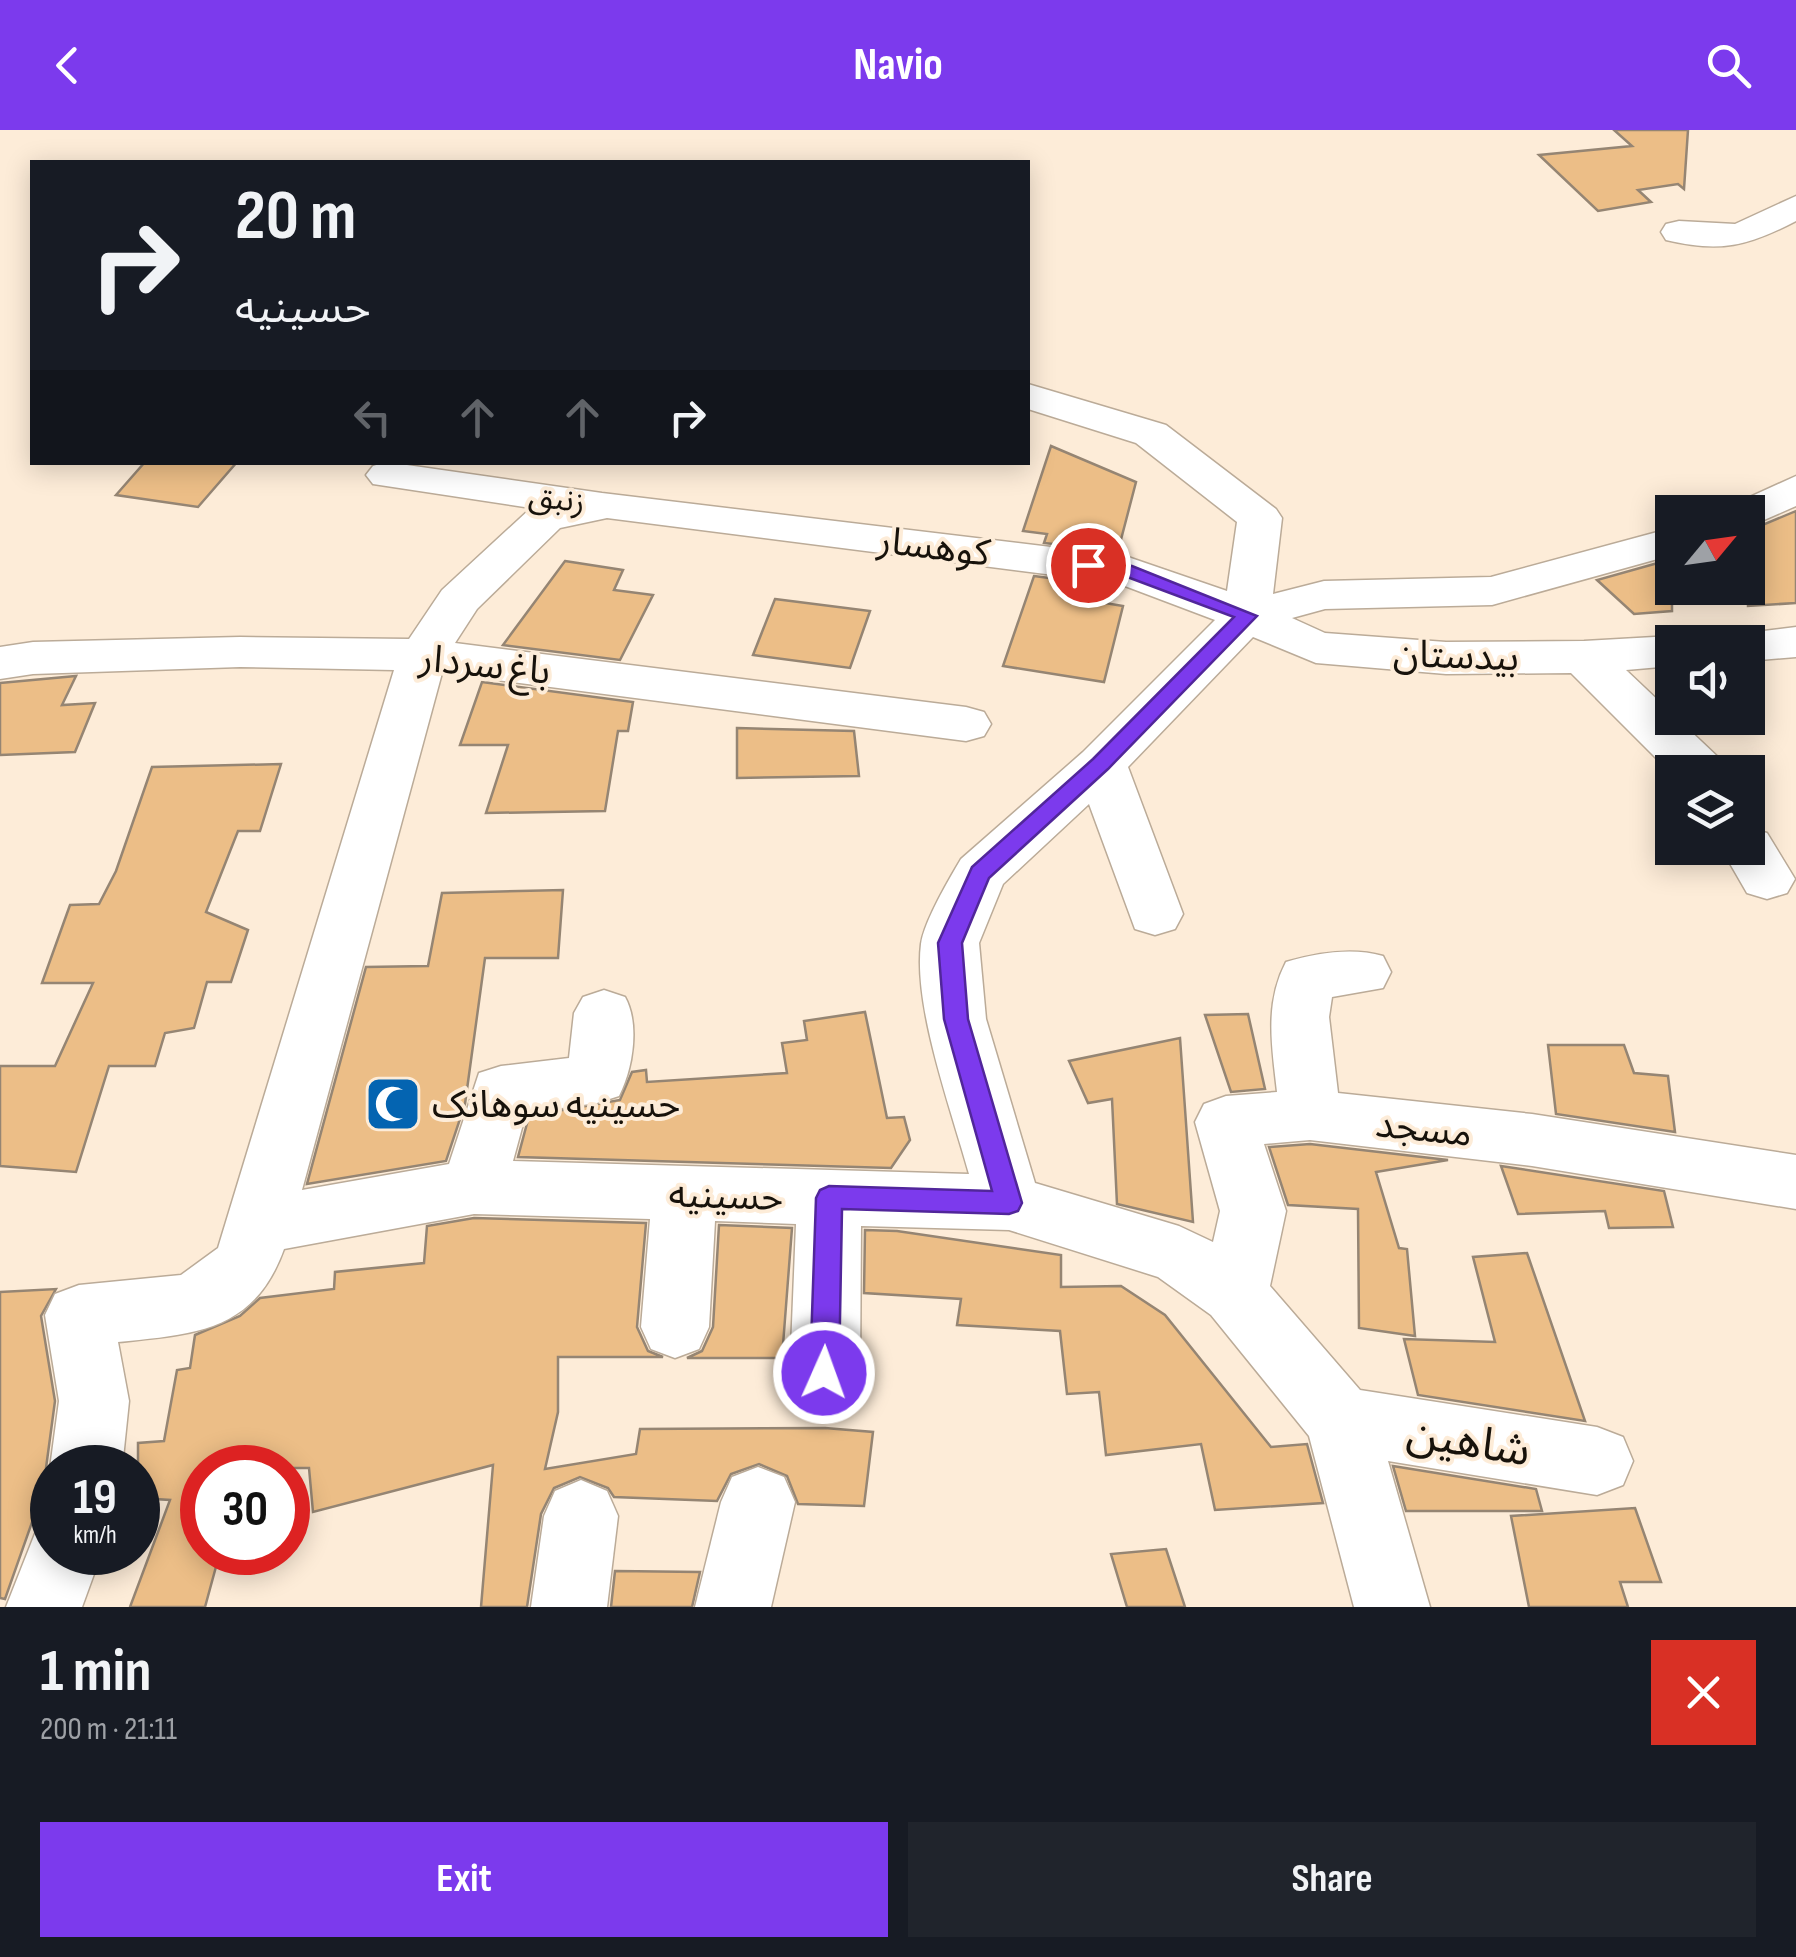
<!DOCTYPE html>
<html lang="en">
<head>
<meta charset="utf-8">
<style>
  body { margin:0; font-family:"Sofia Sans Condensed","Noto Sans Arabic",sans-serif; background:#20242c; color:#f1f3f6; height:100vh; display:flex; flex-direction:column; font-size:38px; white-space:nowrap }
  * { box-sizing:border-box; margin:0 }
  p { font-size:32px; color:#9ea1a6 }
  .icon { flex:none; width:55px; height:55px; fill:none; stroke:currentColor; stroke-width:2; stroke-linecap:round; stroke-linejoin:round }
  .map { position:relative; height:1477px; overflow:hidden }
  .details { display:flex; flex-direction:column; background:#171b24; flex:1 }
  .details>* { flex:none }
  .hud { position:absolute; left:30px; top:30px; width:1000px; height:305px; border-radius:0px; box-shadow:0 5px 25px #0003; background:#171b24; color:#f1f3f6; overflow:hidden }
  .needle { width:65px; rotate:61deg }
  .tools { position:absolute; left:1655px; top:365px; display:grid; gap:20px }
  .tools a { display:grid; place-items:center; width:110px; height:110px; border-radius:0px; background:#171b24; box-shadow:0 5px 25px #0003; font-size:50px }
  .speed { position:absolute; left:30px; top:1315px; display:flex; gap:20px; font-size:50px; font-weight:700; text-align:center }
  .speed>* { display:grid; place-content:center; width:130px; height:130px; border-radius:50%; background:#171b24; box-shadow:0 5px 25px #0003; line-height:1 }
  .speed small { font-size:25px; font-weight:400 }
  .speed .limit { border:15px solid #d22; background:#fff; color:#111 }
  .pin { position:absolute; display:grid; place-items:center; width:85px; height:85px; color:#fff; margin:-42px; border:5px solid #fff; border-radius:50%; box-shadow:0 2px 10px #0007 }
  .me { position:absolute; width:110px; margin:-55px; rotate:2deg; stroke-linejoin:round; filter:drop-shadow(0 0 8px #0008) }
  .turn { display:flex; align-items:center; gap:35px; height:210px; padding:0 40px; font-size:45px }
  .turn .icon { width:130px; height:130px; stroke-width:2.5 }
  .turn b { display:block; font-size:70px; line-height:85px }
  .lanes { display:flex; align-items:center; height:95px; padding:0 40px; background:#0003; justify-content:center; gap:50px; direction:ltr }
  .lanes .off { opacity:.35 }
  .round { display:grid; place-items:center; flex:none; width:105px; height:105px; border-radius:0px; background:#20242c }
  .summary { display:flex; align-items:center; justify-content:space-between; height:170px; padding:0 40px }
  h1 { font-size:60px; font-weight:700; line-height:75px }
  .primary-button { display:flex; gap:20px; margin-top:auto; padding:20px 40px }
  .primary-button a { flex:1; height:115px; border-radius:0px; background:#7c3aed; color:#fff; font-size:40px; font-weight:700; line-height:115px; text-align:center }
  .primary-button a+a { background:#20242c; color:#f1f3f6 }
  header { display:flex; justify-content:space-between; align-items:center; height:130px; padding:0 40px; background:#7c3aed; color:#fff; font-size:45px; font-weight:700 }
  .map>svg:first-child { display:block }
  .building { fill:#ecbe87; stroke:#958573; stroke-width:2.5 }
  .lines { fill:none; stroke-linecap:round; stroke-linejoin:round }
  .minor-casing { stroke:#bbab98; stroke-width:3 }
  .minor { fill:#fff; fill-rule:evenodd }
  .route { fill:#7c3aed; stroke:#51269a; stroke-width:2.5 }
  .labels { text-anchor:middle; stroke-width:8; stroke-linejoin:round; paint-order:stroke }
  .far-street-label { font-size:32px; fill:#17120b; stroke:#fdecd8 }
  .street-label { font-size:38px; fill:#17120b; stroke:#fdecd8 }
  .poi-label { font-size:38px; fill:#17120b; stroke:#fdecd8; text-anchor:start }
  .near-street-label { font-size:45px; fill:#17120b; stroke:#fdecd8 }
</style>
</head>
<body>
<header><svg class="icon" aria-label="back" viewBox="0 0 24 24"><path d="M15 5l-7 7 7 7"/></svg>Navio<svg class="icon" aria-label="search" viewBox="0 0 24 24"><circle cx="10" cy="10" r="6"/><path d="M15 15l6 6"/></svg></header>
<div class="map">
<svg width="1796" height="1477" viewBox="0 0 1796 1477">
  <rect width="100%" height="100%" fill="#fdecd8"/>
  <g class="building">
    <polygon points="1614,0 1688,0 1684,59 1678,54 1638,60 1651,72 1598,81 1539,25 1632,16"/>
    <polygon points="1051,316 1136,352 1118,421 1044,413 1047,404 1023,401"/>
    <polygon points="145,332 237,332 198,377 116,365"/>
    <polygon points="1796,381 1796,473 1748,476 1748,401"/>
    <polygon points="1672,429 1672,481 1634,484 1597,450"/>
    <polygon points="565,431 623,440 614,460 653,465 620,530 503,515"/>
    <polygon points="1034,446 1110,456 1105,473 1123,476 1104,552 1003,536"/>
    <polygon points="775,469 870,481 850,538 753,525"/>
    <polygon points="76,546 62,575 95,573 75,622 0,625 0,553"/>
    <polygon points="482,552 633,572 628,601 618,601 605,681 486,683 508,615 460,615"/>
    <polygon points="737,598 854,601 859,646 737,648"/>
    <polygon points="281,634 260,701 238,701 206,782 248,800 231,852 207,852 194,898 165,903 155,936 109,936 76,1042 0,1036 0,936 55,936 93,853 42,853 70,775 99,774 116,741 152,637"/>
    <polygon points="563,760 558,828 485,828 465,974 446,1031 307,1054 366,837 428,836 442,763"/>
    <polygon points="865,882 887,988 904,987 910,1010 891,1038 518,1027 529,986 620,970 632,942 646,940 647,952 787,943 782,913 807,910 804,891"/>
    <polygon points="1248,884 1265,959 1231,962 1205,885"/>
    <polygon points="1180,908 1193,1092 1117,1074 1112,969 1088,973 1069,931"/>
    <polygon points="1548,915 1624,915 1634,943 1668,946 1675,1002 1556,984"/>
    <polygon points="1310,1014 1448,1030 1376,1042 1399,1118 1407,1119 1415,1206 1359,1198 1358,1079 1288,1075 1269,1017"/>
    <polygon points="1501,1036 1664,1061 1673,1097 1609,1098 1605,1081 1518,1084"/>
    <polygon points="474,1088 646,1093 637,1197 648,1221 663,1227 558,1227 558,1282 545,1339 636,1324 640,1299 825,1298 873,1302 864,1376 798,1374 787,1346 759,1334 731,1344 717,1371 614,1367 608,1358 580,1347 554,1358 541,1384 527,1477 481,1477 493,1335 313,1382 309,1338 202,1338 202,1422 220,1422 205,1477 130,1477 170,1370 138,1368 138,1313 164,1311 177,1240 190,1238 195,1205 240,1186 260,1168 334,1159 335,1142 424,1133 427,1096"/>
    <polygon points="719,1095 792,1098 782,1228 687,1228 702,1221 713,1197"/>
    <polygon points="865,1100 897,1101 1061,1125 1061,1157 1121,1156 1165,1185 1271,1317 1307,1314 1323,1373 1215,1380 1201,1314 1106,1325 1099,1262 1067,1264 1060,1201 957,1195 961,1169 864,1163"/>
    <polygon points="1527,1123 1585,1291 1418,1265 1404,1209 1495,1212 1473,1127"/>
    <polygon points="56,1159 41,1186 55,1271 46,1338 52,1348 52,1361 43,1361 5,1469 0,1468 0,1162"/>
    <polygon points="1393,1336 1536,1359 1542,1381 1406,1381"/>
    <polygon points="1635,1378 1661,1452 1620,1452 1628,1477 1529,1477 1511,1386"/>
    <polygon points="1166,1419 1185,1477 1127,1477 1111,1424"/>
    <polygon points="615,1441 700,1442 692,1477 611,1477"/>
  </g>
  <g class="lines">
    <g class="minor-casing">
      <g id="minor">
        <path d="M1796 66V91C1748 116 1721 123 1666 110L1661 102 1666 94 1679 91 1735 94Z"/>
        <path d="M1028 254 1166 295 1276 379 1282 388 1273 464 1324 451 1491 447 1672 398V425L1492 475 1325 479 1292 488 1325 503 1446 512 1584 511 1672 506 1689 510 1672 512V536L1626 540 1720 629 1728 642 1672 644 1571 543 1446 544 1316 533 1253 507 1128 637 1183 784 1175 799 1155 805 1135 799 1089 674 1003 754 979 813 986 889 1035 1053 1179 1096 1213 1112 1220 1081 1195 992 1204 974 1226 966 1277 962C1272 917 1264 874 1286 832 1317 823 1352 817 1383 826L1391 842 1383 858 1332 867 1329 887 1338 963 1532 984 1796 1025V1079L1532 1036 1310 1010 1264 1014 1286 1081 1270 1156 1360 1260 1597 1297 1623 1307 1633 1331 1623 1355 1597 1365 1388 1331 1430 1477H1354L1309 1306 1211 1185 1158 1147 1009 1100 861 1096 860 1243 850 1266 825 1275 800 1266 790 1243 796 1094 715 1091 709 1197 699 1219 675 1228 651 1219 641 1197 650 1089 474 1084 284 1119C254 1202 195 1204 118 1212L129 1271 122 1338H52V1344L50 1338 59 1271 45 1185 55 1164 79 1155 181 1145 218 1118 394 540 240 537 33 544 0 549V517L33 512 240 507 409 509 442 460 531 378 373 354 366 345 373 336 386 332 602 363 1125 426 1227 461 1237 392 1136 313 1028 279ZM607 388 1117 453 1215 490 1083 622 961 729C949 749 924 792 921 814 913 877 952 982 969 1044L513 1031 526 983 597 973 619 966C633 939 640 894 625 867L604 860 583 867 574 883 569 928 501 936 479 943 449 1034 302 1060 442 543 966 611 984 606 991 594 984 582 966 577 455 513 477 479 560 398Z"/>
        <polygon points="1796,346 1796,376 1748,397 1748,382 1727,382 1732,375"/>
        <polygon points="1796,497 1796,527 1748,531 1748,512 1726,512 1731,505"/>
        <polygon points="1748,698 1767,703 1795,749 1787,763 1767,769 1747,763 1721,718 1748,718"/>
        <polygon points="758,1337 784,1347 795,1372 771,1477 695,1477 721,1372 732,1347"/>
        <polygon points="581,1350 607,1361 618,1386 607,1477 531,1477 544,1386 555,1361"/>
        <polygon points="52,1390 52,1422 102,1422 82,1477 6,1477 38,1396"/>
      </g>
    </g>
    <use href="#minor" class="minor"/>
  </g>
  <polygon class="route" points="1088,429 1132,436 1257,486 1108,639 989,748 962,813 968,889 1022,1073 1018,1081 1009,1084 842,1079 839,1243 835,1252 824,1256 814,1252 810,1243 816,1068 820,1060 829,1056 992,1061 944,889 938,813 972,737 1093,629 1234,487 1122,445 1081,439 1081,431"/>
  <defs>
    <g id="mosque-square" transform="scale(2.875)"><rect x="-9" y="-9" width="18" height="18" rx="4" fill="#0464b1" stroke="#fdecd8"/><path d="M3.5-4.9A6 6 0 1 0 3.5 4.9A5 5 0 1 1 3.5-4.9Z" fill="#fff"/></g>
  </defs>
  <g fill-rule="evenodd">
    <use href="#mosque-square" x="393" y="974"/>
  </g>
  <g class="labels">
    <g class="far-street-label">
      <text transform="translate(557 368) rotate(8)" y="11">زنبق</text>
    </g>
    <g class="street-label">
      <text transform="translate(934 416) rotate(7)" y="13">کوهسار</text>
      <text transform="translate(1456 525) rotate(2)" y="13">بیدستان</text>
      <text transform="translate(485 534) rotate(6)" y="13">باغ سردار</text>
      <text transform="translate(1424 998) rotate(6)" y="13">مسجد</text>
      <text transform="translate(726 1065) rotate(2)" y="13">حسینیه</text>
    </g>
    <g class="poi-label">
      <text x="432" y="987">حسینیه سوهانک</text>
    </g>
    <g class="near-street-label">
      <text transform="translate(1469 1310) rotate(9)" y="16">شاهین</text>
    </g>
  </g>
</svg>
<div class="tools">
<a><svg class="needle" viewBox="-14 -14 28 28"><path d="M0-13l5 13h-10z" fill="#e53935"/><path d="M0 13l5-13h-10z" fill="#9ea1a6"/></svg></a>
<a><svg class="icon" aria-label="sound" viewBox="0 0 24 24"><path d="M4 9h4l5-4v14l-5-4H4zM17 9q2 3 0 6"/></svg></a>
<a><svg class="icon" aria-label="layers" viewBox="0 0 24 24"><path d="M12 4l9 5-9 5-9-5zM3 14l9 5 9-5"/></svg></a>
</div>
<div class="speed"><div>19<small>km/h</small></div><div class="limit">30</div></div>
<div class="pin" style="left:1088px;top:435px;background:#d93025"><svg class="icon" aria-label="arrive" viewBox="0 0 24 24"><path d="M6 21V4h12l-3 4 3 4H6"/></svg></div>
<svg class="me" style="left:824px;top:1243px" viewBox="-20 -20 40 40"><circle r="17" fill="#7c3aed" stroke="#fff" stroke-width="3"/><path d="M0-11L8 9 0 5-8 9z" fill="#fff"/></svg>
<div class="hud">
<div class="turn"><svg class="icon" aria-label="right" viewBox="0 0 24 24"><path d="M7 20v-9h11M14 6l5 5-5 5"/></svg><div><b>20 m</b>حسینیه</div></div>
<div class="lanes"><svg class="icon off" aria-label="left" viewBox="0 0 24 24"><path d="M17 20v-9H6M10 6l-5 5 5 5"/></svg><svg class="icon off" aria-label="ahead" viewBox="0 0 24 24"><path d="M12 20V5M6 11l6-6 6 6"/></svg><svg class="icon off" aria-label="ahead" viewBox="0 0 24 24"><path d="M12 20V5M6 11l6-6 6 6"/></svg><svg class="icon" aria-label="right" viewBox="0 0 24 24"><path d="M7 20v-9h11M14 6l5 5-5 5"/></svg></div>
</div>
</div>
<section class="details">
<div class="summary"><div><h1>1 min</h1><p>200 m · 21:11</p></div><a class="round" style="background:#d93025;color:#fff"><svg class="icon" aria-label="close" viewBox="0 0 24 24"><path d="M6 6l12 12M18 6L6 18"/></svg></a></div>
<div class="primary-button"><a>Exit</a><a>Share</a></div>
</section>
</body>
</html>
